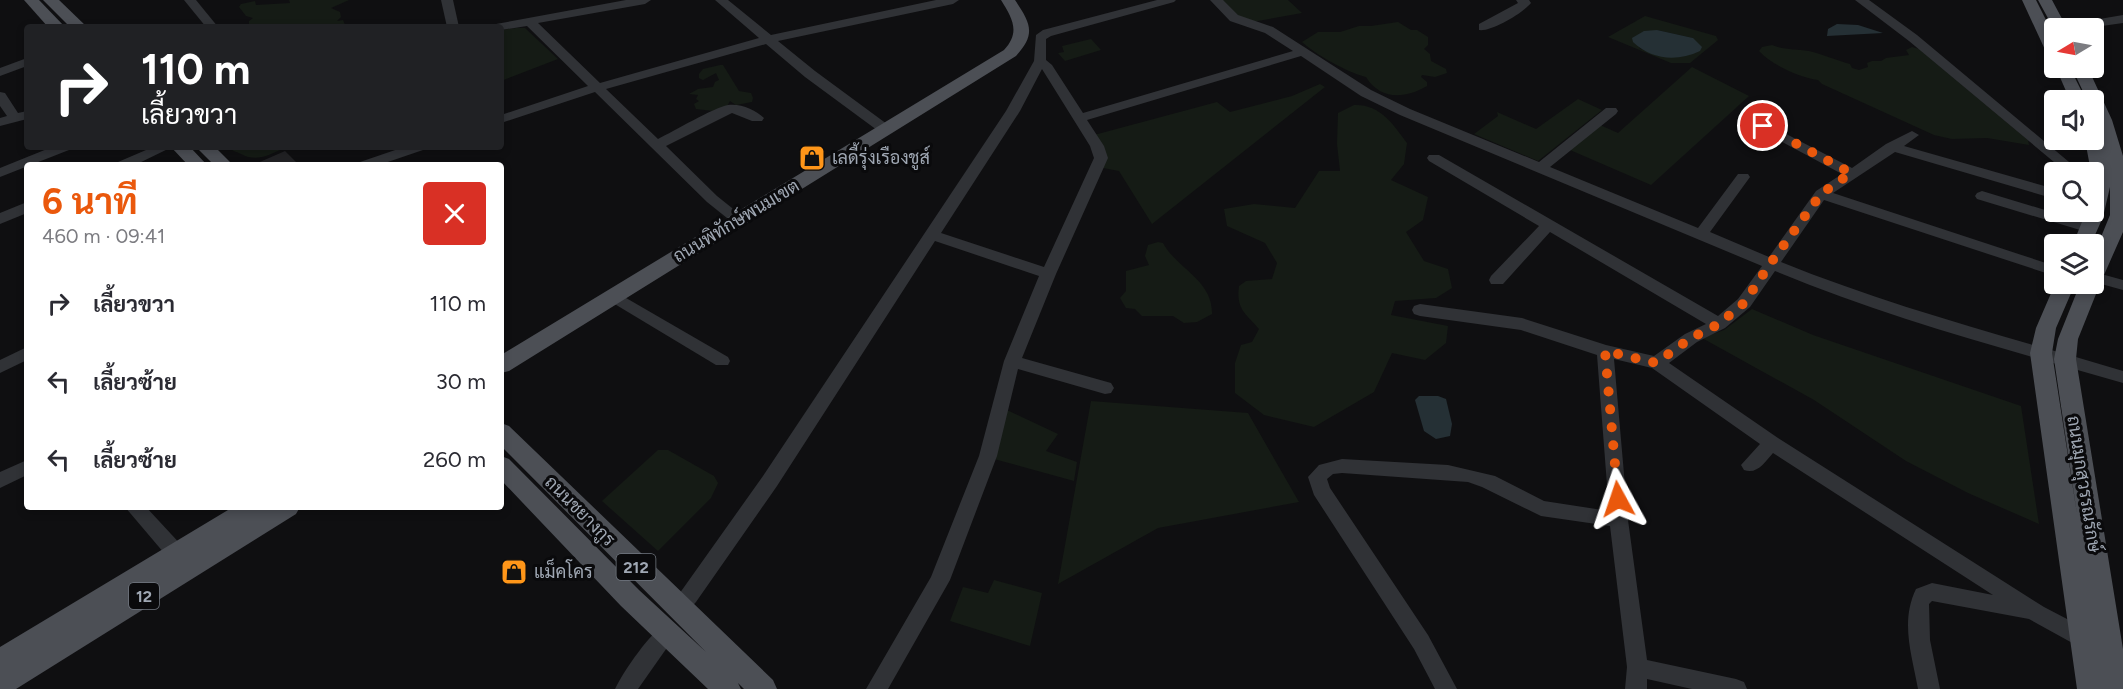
<!DOCTYPE html>
<html lang="th">
<head>
<meta charset="utf-8">
<style>
  body { margin:0; font-family:Figtree,Sarabun,sans-serif; background:#f2f2f3; color:#2b2b33; height:100vh; display:flex; flex-direction:column; font-size:22px; white-space:nowrap }
  * { box-sizing:border-box; margin:0 }
  p { font-size:20px; color:#7c7c81 }
  .icon { flex:none; width:33px; height:33px; fill:none; stroke:currentColor; stroke-width:2; stroke-linecap:round; stroke-linejoin:round }
  .map { position:relative; flex:1; overflow:hidden }
  .details { position:absolute; left:24px; top:162px; width:480px; height:348px; display:flex; flex-direction:column; background:#fff; border-radius:6px; box-shadow:0 3px 9px #0003 }
  .details>* { flex:none }
  .hud { position:absolute; left:24px; top:24px; width:480px; height:126px; border-radius:6px; box-shadow:0 3px 9px #0003; background:#202124; color:#fff; overflow:hidden }
  .needle { width:39px; rotate:260deg }
  .fabs { position:absolute; left:2044px; top:18px; display:grid; gap:12px }
  .fabs a { display:grid; place-items:center; width:60px; height:60px; border-radius:6px; background:#fff; box-shadow:0 3px 9px #0003; font-size:30px }
  .pin { position:absolute; display:grid; place-items:center; width:51px; height:51px; color:#fff; margin:-26px; border:3px solid #fff; border-radius:50%; box-shadow:0 2px 6px #0007 }
  .me { position:absolute; width:66px; margin:-33px; rotate:355deg; stroke-linejoin:round; filter:drop-shadow(0 0 4px #0008) }
  .turn { display:flex; align-items:center; gap:21px; height:126px; padding:0 18px; font-size:27px }
  .turn .icon { width:78px; height:78px; stroke-width:2.5 }
  .turn b { display:block; font-size:42px; line-height:51px }
  .round { display:grid; place-items:center; flex:none; width:63px; height:63px; border-radius:6px; background:#f2f2f3 }
  .headline { display:flex; align-items:center; justify-content:space-between; height:102px; padding:0 18px }
  h1 { font-size:36px; font-weight:700; line-height:45px; color:#ea580c }
  ul { padding:0; list-style:none }
  li { display:flex; align-items:center; gap:18px; height:78px; padding:0 18px }
  li div { flex:1 }
  li b { display:block; font-size:22px }
  li em { font-style:normal }
  .map>svg:first-child { display:block }
  .green { fill:#151b15; fill-rule:evenodd }
  .water { fill:#253035 }
  .building { fill:#222225 }
  .lines { fill:none; stroke-linecap:round; stroke-linejoin:round }
  .minor { fill:#303236; fill-rule:evenodd }
  .major { fill:#4c4f55; fill-rule:evenodd }
  .route { stroke:#ea580c; stroke-width:10; stroke-dasharray:0 18 }
  .labels { text-anchor:middle; stroke-width:6; stroke-linejoin:round; paint-order:stroke }
  .shield { fill:#0a0a0c; stroke:#727881; stroke-width:1.5 }
  .shield-label { font-size:16px; font-weight:bold; fill:#9fa7b3 }
  .poi-label { font-size:18px; fill:#9fa7b3; stroke:#0a0a0c; text-anchor:start }
  .street-label { font-size:18px; fill:#9fa7b3; stroke:#0a0a0c }
</style>
</head>
<body>
<div class="map">
<svg width="2123" height="689" viewBox="0 0 2123 689">
  <rect width="100%" height="100%" fill="#0f0f11"/>
  <g class="green">
    <polygon points="289,0 349,0 331,8 340,12 341,17 337,21 343,20 345,25 249,27 249,21 253,18 246,16 239,7 241,4 255,1 256,5 290,3"/>
    <polygon points="1222,0 1288,0 1302,13 1252,22 1240,18"/>
    <path d="M1645 16 1716 36 1718 40 1690 63H1671L1608 37ZM1657 30 1693 38 1658 56 1639 48Z"/>
    <path d="M1398 22 1411 30H1417L1428 37V45L1424 49 1430 54 1431 61 1446 69 1447 73 1435 77 1422 75 1421 77 1427 82V86C1405 99 1380 100 1366 77 1348 73 1315 54 1302 42L1318 32H1340L1359 26H1371Z"/>
    <polygon points="516,28 525,28 558,59 501,81 501,30"/>
    <polygon points="1091,39 1101,50 1065,61 1058,53 1064,52 1062,46"/>
    <path d="M1772 45C1785 50 1795 49 1809 51 1822 54 1836 60 1850 64L1852 68 1859 70 1868 67 1867 63 1872 61H1881L1886 58 1909 55 1906 50 1912 47 1919 49 2028 140 2029 145 1987 138 1952 139 1934 135 1822 84 1818 80C1798 77 1772 65 1759 51L1762 47Z"/>
    <polygon points="720,65 723,65 739,91 751,93 753,98 752,102 736,105 730,101 726,108 713,111 696,109 694,104 699,101 696,99 698,95 689,94 698,89 713,87 715,82 719,80 716,73 703,80 699,78 699,74 703,69"/>
    <polygon points="1692,67 1749,96 1651,185 1570,150 1600,125 1618,133"/>
    <polygon points="1320,84 1325,87 1152,224 1119,171 1103,168 1094,135 1217,102 1230,112 1292,96"/>
    <polygon points="1578,99 1602,110 1538,161 1474,134 1498,116 1497,112 1536,129"/>
    <path d="M1354 105C1380 104 1393 124 1407 143L1404 164 1391 180 1428 197 1423 220 1406 232 1424 261 1448 269 1452 288 1436 298 1395 301 1391 315 1448 326 1446 343 1425 360 1392 353 1374 392 1314 427 1264 415 1235 393V363L1241 345 1252 342 1259 329C1245 313 1236 309 1239 286L1246 281 1272 279 1277 263 1265 243 1227 226 1224 209 1254 204 1295 208 1319 171H1340L1337 144 1338 113Z"/>
    <path d="M229 147H287C270 154 258 163 241 154 235 151 233 152 229 147Z"/>
    <path d="M1158 242 1163 243C1176 268 1213 280 1212 314L1197 322 1184 323 1173 316H1142L1135 309 1126 308 1120 298 1126 291V271L1149 265 1145 256 1148 245Z"/>
    <polygon points="1752,309 1813,335 2021,406 2039,524 1968,493 1906,461 1814,400 1702,338 1724,330"/>
    <polygon points="1091,401 1248,413 1299,502 1158,528 1058,584"/>
    <polygon points="1007,410 1058,434 1046,451 1077,462 1074,481 994,459"/>
    <polygon points="658,450 668,450 714,476 718,483 711,498 658,551 602,501"/>
    <polygon points="994,580 1042,593 1030,646 950,621 963,587 988,593"/>
  </g>
  <g class="water">
    <polygon points="1837,24 1858,25 1883,33 1827,36 1828,29"/>
    <path d="M1657 30 1693 38 1702 47 1700 51C1677 62 1652 60 1633 42L1632 38 1644 31Z"/>
    <polygon points="1419,396 1438,396 1446,399 1452,424 1450,436 1436,439 1424,431 1415,400"/>
  </g>
  <polygon class="building" points="285,151 299,165 253,165"/>
  <g class="lines">
    <g class="minor">
      <polygon points="184,0 196,0 218,27 206,27"/>
      <polygon points="441,0 453,0 459,27 447,27"/>
      <path d="M626 0H651L645 4 538 23 600 83 759 38 715 0H728L771 35 936 0H959L953 4 778 41 815 71 891 127 893 130 891 133H881L805 77 766 44 606 89 658 139C674 131 713 108 728 105 740 103 756 110 764 118L762 121H752L732 113 666 146 717 196 742 216 744 219 737 224 732 222 707 202 595 92 501 123V115L588 86 527 26 501 30V27H494L496 24Z"/>
      <path d="M1157 0H1176L1174 2 1051 36 1046 39V60L1052 65 1083 113 1293 51 1265 33 1230 21 1210 0H1223L1238 15 1273 27 1371 90 1410 109 1539 162 1606 108H1616L1618 111 1616 114 1550 167 1698 228 1738 174H1748L1750 177 1710 232 1769 257 1816 191 1842 174 1758 129 1756 126 1758 123 1763 122 1852 168 1886 144 1912 131 1919 135 1904 146 2055 189V199L1895 152 1833 193 2055 266V276L1824 200 1781 262C1892 307 2008 337 2123 371V383C2006 349 1887 318 1775 271L1750 307 1725 328 1697 342 1669 363 1778 438 2044 607 2090 631 2093 638 2090 645 2083 647 2076 645 2029 619 1932 601 1929 604 1930 640 1940 689H1918C1912 655 1900 622 1916 589L1932 583 1993 595 1773 453C1765 462 1757 475 1744 470L1741 465 1760 444 1652 368 1614 359 1628 520 1647 660 1736 679 1744 682 1747 689H1692L1647 679V689H1625L1627 667 1610 526 1541 516 1482 487 1468 482 1342 473 1333 474 1327 479 1330 488 1428 635 1457 689H1435L1414 649 1314 495 1308 477 1319 465 1342 459 1448 465 1495 476 1544 501 1609 511 1597 355 1521 330 1420 316 1414 314 1412 310 1414 306 1420 304 1522 318 1606 345 1654 356 1685 334 1706 324 1550 232 1503 284H1491L1489 280 1491 276 1539 226 1429 161 1427 158 1429 155H1439L1718 316 1738 299 1762 266 1400 115 1361 96 1301 56 1087 120 1104 146 1108 158 1056 274 1022 358 1111 383 1114 388 1111 393 1105 394 1018 369 997 456 950 580 888 689H866L931 577 979 456 1004 361 1039 276 935 241 777 486 696 602C688 611 683 619 671 614L668 608 682 590 763 476 1006 111 1034 61 1036 35 1043 30ZM1042 69 1090 146 1094 158 1044 267 941 233 1020 111Z"/>
      <path d="M1516 0H1529L1531 3C1523 13 1491 32 1479 30V24L1518 3Z"/>
      <polygon points="1855,0 1869,0 1917,35 2081,172 2066,172 1909,41"/>
      <polygon points="2123,15 2123,23 2088,28 2064,28 2070,24"/>
      <polygon points="27,58 27,66 0,76 0,68"/>
      <polygon points="0,92 5,93 18,113 27,111 27,119 0,126 0,118 7,116 0,106"/>
      <polygon points="52,147 71,147 69,150 0,177 0,168"/>
      <polygon points="153,147 172,147 135,165 116,165 118,162"/>
      <polygon points="404,147 425,147 423,150 379,165 358,165 360,162"/>
      <polygon points="1982,191 2095,225 2097,228 2090,233 1977,199 1975,196 1977,193"/>
      <polygon points="27,202 27,213 0,224 0,213"/>
      <polygon points="2094,272 2123,280 2123,290 2094,282"/>
      <polygon points="614,291 728,357 730,361 728,365 716,365 608,300 606,296 608,292"/>
      <polygon points="27,347 27,360 0,373 0,360"/>
      <polygon points="27,460 27,475 0,488 0,472"/>
      <polygon points="125,507 146,507 184,548 187,554 184,560 177,562 170,560"/>
      <path d="M668 623 675 626 678 632 638 689H615C623 672 652 629 668 623Z"/>
    </g>
    <g class="major">
      <polygon points="24,0 39,0 65,27 48,27"/>
      <polygon points="43,0 59,0 87,27 70,27"/>
      <path d="M1001 0H1015C1031 24 1036 34 1016 56L509 371 501 373V355L1004 50C1021 32 1012 18 1001 0Z"/>
      <polygon points="2022,0 2036,0 2055,38 2055,59 2047,54"/>
      <polygon points="2038,0 2052,0 2067,28 2055,28 2055,31"/>
      <polygon points="2055,66 2070,68 2086,100 2070,100"/>
      <polygon points="2072,68 2088,68 2112,120 2123,156 2123,232 2104,275 2098,281 2100,284 2078,339 2076,359 2123,649 2123,689 2077,689 2030,353 2036,328 2055,284 2075,284 2056,328 2052,353 2077,514 2054,359 2058,339 2080,284 2094,284 2094,254 2110,215 2110,187 2103,217 2091,244 2073,244 2086,212 2094,212 2094,172 2091,172 2085,140 2094,140 2094,134 2100,135 2094,118 2094,100 2087,100"/>
      <polygon points="171,147 190,147 207,165 188,165"/>
      <polygon points="196,147 215,147 233,165 214,165"/>
      <polygon points="501,423 509,426 773,680 777,689 744,689 738,683 741,689 708,689 621,606 501,480 501,456 509,459 639,590 706,652 501,446"/>
      <polygon points="233,507 265,507 264,510 268,507 300,507 296,514 16,689 0,689 0,647"/>
    </g>
  </g>
  <g class="lines">
    <polyline class="route" points="1618,499 1605,351 1656,363 1691,338 1719,324 1744,303 1770,264 1821,194 1851,173 1763,126"/>
  </g>
  <defs>
    <g id="shop-square" transform="scale(1.35)"><rect x="-9" y="-9" width="18" height="18" rx="4" fill="#ff9619" stroke="#0a0a0c"/><path d="M-5-2.5h2.3a2.7 3.5 0 0 1 5.4 0H5L5.5 6h-11ZM-1.5-2.5h3a1.5 2.3 0 0 0-3 0Z" fill="#111"/></g>
  </defs>
  <g fill-rule="evenodd">
    <use href="#shop-square" x="812" y="158"/>
    <use href="#shop-square" x="514" y="572"/>
  </g>
  <g class="labels">
    <g class="shield">
      <rect x="616.5" y="554" width="39" height="26" rx="4.5"/>
      <rect x="129" y="583" width="30" height="26" rx="4.5"/>
    </g>
    <g class="shield-label">
      <text x="636" y="573">212</text>
      <text x="144" y="602">12</text>
    </g>
    <g class="poi-label">
      <text x="832" y="164">เลดี้รุ่งเรืองชูส์</text>
      <text x="534" y="578">แม็คโคร</text>
    </g>
    <g class="street-label">
      <text transform="translate(736 221) rotate(-31)" y="6">ถนนพิทักษ์พนมเขต</text>
      <text transform="translate(2084 484) rotate(81)" y="6">ถนนมุกสุวรรณรักษ์</text>
      <text transform="translate(580 511) rotate(45)" y="6">ถนนชยางกูร</text>
    </g>
  </g>
</svg>
<div class="fabs">
<a><svg class="needle" viewBox="-14 -14 28 28"><path d="M0-13l5 13h-10z" fill="#e53935"/><path d="M0 13l5-13h-10z" fill="#7c7c81"/></svg></a>
<a><svg class="icon" aria-label="sound" viewBox="0 0 24 24"><path d="M4 9h4l5-4v14l-5-4H4zM17 9q2 3 0 6"/></svg></a>
<a><svg class="icon" aria-label="search" viewBox="0 0 24 24"><circle cx="10" cy="10" r="6"/><path d="M15 15l6 6"/></svg></a>
<a><svg class="icon" aria-label="layers" viewBox="0 0 24 24"><path d="M12 4l9 5-9 5-9-5zM3 14l9 5 9-5"/></svg></a>
</div>
<div class="pin" style="left:1763px;top:126px;background:#d93025"><svg class="icon" aria-label="arrive" viewBox="0 0 24 24"><path d="M6 21V4h12l-3 4 3 4H6"/></svg></div>
<svg class="me" style="left:1618px;top:499px" viewBox="-20 -20 40 40"><path d="M0-17L14 15 0 8-14 15z" fill="#ea580c" stroke="#fff" stroke-width="4"/></svg>
<div class="hud">
<div class="turn"><svg class="icon" aria-label="right" viewBox="0 0 24 24"><path d="M7 20v-9h11M14 6l5 5-5 5"/></svg><div><b>110 m</b>เลี้ยวขวา</div></div>
</div>
<section class="details">
<div class="headline"><div><h1>6 นาที</h1><p>460 m · 09:41</p></div><a class="round" style="background:#d93025;color:#fff"><svg class="icon" aria-label="close" viewBox="0 0 24 24"><path d="M6 6l12 12M18 6L6 18"/></svg></a></div>
<ul>
<li><svg class="icon" aria-label="right" viewBox="0 0 24 24"><path d="M7 20v-9h11M14 6l5 5-5 5"/></svg><div><b>เลี้ยวขวา</b></div><em>110 m</em></li>
<li><svg class="icon" aria-label="left" viewBox="0 0 24 24"><path d="M17 20v-9H6M10 6l-5 5 5 5"/></svg><div><b>เลี้ยวซ้าย</b></div><em>30 m</em></li>
<li><svg class="icon" aria-label="left" viewBox="0 0 24 24"><path d="M17 20v-9H6M10 6l-5 5 5 5"/></svg><div><b>เลี้ยวซ้าย</b></div><em>260 m</em></li>
</ul>
</section>
</div>
</body>
</html>
